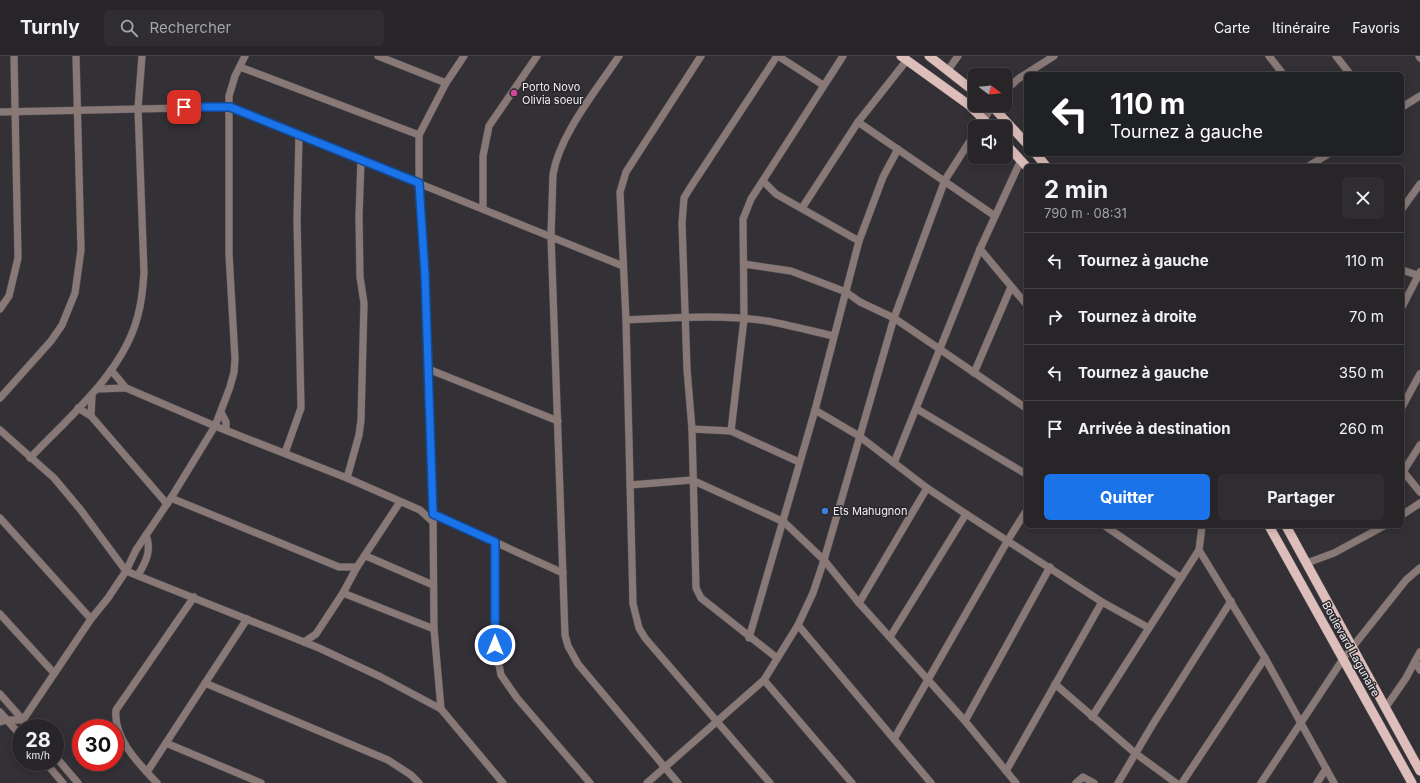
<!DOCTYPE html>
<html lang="fr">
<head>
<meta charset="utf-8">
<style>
  body { margin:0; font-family:Inter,sans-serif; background:#2f2d30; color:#f1f3f6; height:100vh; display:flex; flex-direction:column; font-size:15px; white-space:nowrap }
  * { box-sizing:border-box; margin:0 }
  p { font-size:13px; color:#a4a5a8 }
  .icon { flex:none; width:22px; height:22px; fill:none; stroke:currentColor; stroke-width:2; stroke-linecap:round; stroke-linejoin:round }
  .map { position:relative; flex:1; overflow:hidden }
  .drawer { position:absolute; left:1024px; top:108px; width:380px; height:364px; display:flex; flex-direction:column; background:#272528; border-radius:6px; box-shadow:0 2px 10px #0003,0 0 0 1px #434245 }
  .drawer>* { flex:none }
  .guide { position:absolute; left:1024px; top:16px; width:380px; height:84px; border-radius:6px; box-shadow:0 2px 10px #0003,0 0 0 1px #434245; background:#202124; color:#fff; overflow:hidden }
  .needle { width:26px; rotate:106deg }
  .controls { position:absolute; left:968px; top:12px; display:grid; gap:8px }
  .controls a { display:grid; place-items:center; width:44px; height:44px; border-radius:6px; background:#272528; box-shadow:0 2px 10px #0003,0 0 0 1px #434245; font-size:20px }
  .speed { position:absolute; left:12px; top:663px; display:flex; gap:8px; font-size:20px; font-weight:700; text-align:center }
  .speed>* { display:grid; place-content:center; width:52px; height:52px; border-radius:50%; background:#272528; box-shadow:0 2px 10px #0003,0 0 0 1px #434245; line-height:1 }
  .speed small { font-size:10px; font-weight:400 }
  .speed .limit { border:6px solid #d22; background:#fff; color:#111 }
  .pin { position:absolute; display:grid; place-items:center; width:34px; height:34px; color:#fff; margin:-17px; border-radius:8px; box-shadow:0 2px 6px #0006 }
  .me { position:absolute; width:44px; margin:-22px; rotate:0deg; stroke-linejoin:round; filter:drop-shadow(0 0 3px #0008) }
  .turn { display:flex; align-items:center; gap:14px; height:84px; padding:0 20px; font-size:18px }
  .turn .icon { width:52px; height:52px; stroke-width:2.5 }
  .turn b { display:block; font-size:28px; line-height:34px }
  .round { display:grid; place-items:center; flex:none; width:42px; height:42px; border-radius:6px; background:#2f2d30 }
  .head { display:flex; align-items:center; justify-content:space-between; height:68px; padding:0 20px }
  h1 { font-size:24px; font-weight:700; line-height:30px }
  .action { display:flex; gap:8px; margin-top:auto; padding:8px 20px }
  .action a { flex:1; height:46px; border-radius:6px; background:#1a73e8; color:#fff; font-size:16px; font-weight:700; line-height:46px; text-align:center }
  .action a+a { background:#2f2d30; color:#f1f3f6 }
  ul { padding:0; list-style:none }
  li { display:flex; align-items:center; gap:12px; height:56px; padding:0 20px; border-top:1px solid #434245 }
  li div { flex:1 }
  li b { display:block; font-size:15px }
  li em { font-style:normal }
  header { display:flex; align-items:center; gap:24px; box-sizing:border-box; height:56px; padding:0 20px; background:#272528; border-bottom:1px solid #434245 }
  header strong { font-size:19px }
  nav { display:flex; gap:22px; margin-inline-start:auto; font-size:14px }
  .search { width:280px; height:36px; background:#2f2d30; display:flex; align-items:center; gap:10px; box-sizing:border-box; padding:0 14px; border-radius:6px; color:#a4a5a8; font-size:15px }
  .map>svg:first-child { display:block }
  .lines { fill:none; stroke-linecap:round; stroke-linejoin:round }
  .minor-casing { stroke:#524f54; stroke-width:8 }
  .major-casing { stroke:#524f54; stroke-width:10 }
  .minor { stroke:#887876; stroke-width:7 }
  .major { stroke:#debeba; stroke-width:9 }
  .route-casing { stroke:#114b97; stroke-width:10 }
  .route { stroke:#1a73e8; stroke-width:7 }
  .hotel-dot { fill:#d1479c; stroke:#2a272c; stroke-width:1.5 }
  .shop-dot { fill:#3f7fe0; stroke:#2a272c; stroke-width:1.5 }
  .labels { text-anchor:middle; stroke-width:3; stroke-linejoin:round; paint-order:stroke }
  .poi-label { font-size:11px; fill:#f0eef1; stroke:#2a272c; text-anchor:start }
  .street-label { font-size:11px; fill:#f0eef1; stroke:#2a272c }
</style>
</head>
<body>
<header>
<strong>Turnly</strong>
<div class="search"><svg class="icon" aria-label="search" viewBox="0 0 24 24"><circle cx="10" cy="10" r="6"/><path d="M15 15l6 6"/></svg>Rechercher</div>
<nav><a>Carte</a><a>Itinéraire</a><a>Favoris</a></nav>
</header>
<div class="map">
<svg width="1420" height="727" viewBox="0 0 1420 727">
  <rect width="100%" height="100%" fill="#343136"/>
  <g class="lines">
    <g class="minor-casing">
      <g id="minor">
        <polyline points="378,0 446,27"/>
        <polyline points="464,0 446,27 419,79 419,127 425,219 433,458 434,573 441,653 503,727"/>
        <path d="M619 0C596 35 560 78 553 118L551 180 565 579 568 590 578 608 678 727"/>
        <polyline points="701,0 626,116 620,136 626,264 633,548 639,572 645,582 770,727"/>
        <polyline points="778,0 823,29"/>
        <polyline points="1269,0 1283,18"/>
        <polyline points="1336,0 1350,18"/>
        <polyline points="1419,0 1420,2"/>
        <polyline points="240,11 419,79"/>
        <polyline points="948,14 958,0"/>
        <polyline points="1005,35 1018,23 1054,0"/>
        <polyline points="1402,51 1420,40"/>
        <polyline points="0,56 230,51 623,210"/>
        <polyline points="858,66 995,160"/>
        <polyline points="979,71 993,49"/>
        <polyline points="1309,110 1328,98"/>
        <polyline points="763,125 776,138 859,185"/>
        <polyline points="802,152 858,66 907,4"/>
        <polyline points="483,153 483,100 489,70 537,0"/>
        <polyline points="1402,153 1420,128"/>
        <polyline points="980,193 1026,248"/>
        <polyline points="744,208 791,215 846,236 860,246 894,262 1026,352"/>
        <polyline points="1402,214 1420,220"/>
        <polyline points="1402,251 1420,216"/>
        <polyline points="0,253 9,240 18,202 14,0"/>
        <path d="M626 264C672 262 721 258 767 265 789 269 812 275 833 280"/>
        <polyline points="428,313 558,365"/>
        <polyline points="111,314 126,332 215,370 347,422 420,454 433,466"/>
        <polyline points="974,317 1011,231"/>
        <polyline points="97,333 126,332"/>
        <polyline points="92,339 91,360 167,448"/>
        <polyline points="0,342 51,285 62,269 75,237 81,194 76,0"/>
        <polyline points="1402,351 1420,318"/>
        <polyline points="78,352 91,360"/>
        <polyline points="917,353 1026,418"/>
        <polyline points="815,354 859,380 927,432 966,458 1102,546 1149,572"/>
        <polyline points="221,356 226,366 226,374"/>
        <polyline points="692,373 731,375 799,406"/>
        <polyline points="0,374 54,422 80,453 126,515 319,592 381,621 441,653"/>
        <polyline points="731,375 744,263 743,163 751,143 843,0"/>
        <polyline points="285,397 301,352 297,163 299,79"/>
        <path d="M30 402C69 361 124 316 138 259 142 245 143 231 144 217L138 52 142 0"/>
        <polyline points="894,407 980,193 1021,104"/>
        <polyline points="1402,414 1420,436"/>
        <polyline points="1403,416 1420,389"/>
        <polyline points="347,422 359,379 361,364 364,247 360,221 359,161 361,104"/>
        <polyline points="630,429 692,424 784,466 824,504 859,547 965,665 1016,727"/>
        <polyline points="171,442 339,511 357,511"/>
        <polyline points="433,458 563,517"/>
        <polyline points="1402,459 1420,447"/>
        <polyline points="0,462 91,563"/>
        <polyline points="1105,470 1181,522"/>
        <polyline points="495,486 495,589 501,619 517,642 590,727"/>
        <polyline points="1199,494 1265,602 1334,727"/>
        <polyline points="366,500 433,529"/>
        <polyline points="1307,507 1334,497 1384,470"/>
        <path d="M138 519C146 506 152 494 146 479"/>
        <polyline points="343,537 434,573"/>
        <polyline points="859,547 927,432"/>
        <polyline points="0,558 54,617"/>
        <polyline points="798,569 931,727"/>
        <polyline points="890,581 966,458"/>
        <polyline points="749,582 815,354 859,185 883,121 898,93"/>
        <polyline points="304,586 316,578 343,537 357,511 400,446"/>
        <polyline points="777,602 701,542 696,532 692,373 687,313 682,167 684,142 690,132 777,0"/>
        <polyline points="1415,605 1420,614"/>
        <polyline points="764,624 852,727"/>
        <polyline points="205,627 388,704 411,719 419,727"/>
        <polyline points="1055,628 1135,697 1176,727"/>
        <polyline points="0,638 30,672"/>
        <polyline points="1386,651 1406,622 1420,596"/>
        <polyline points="0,656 21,680"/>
        <polyline points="1092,661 1199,494 1202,470"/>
        <polyline points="965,665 1050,511"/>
        <polyline points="0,666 7,664 23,664 91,563 108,542 126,515 136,494 171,442 215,370 230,331 234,316 235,303 229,198 229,40 235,20 245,0"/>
        <polyline points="894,683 1008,484 1026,455"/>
        <polyline points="166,687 261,727"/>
        <polyline points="55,700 78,727"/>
        <polyline points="45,706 63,727"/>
        <polyline points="1006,715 1102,546"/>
        <polyline points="147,716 247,563"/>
        <path d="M157 727C139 708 113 682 116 654L194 541"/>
        <polyline points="647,727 764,624 798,569 813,537 824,504 894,262 945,124 975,77"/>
        <polyline points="1076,727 1083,721 1094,727"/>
        <polyline points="1118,727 1153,668 1231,545"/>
        <polyline points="1182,727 1265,602"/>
        <polyline points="1261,727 1343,603 1406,524 1420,512"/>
        <polyline points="1317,727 1326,713"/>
      </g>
    </g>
    <g class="major-casing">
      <g id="major">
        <polyline points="901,0 969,49 991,71"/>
        <polyline points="929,0 975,36"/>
        <polyline points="991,49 1026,87"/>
        <polyline points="1005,87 1026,110"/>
        <polyline points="1036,98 1046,110"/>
        <polyline points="1269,470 1412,727"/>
        <polyline points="1286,470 1420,715"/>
      </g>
    </g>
    <use href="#minor" class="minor"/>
    <use href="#major" class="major"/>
  </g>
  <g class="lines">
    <g class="route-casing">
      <polyline id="route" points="184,51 230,51 419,127 425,219 433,458 495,486 495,589"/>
    </g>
    <use href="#route" class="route"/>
  </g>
  <circle class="hotel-dot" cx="514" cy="37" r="4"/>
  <circle class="shop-dot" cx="825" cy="455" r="4"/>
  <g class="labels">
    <g class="poi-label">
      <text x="522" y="35">Porto Novo<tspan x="522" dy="13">Olivia soeur</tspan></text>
      <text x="833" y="459">Ets Mahugnon</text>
    </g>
    <g class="street-label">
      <text transform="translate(1351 593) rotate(61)" y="4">Boulevard Lagunaire</text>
    </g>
  </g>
</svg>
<div class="controls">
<a><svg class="needle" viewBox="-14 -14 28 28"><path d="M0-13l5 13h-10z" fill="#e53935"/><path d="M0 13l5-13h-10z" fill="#a4a5a8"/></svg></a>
<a><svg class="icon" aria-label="sound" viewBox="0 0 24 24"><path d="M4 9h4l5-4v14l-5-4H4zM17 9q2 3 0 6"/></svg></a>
</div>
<div class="speed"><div>28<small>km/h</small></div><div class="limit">30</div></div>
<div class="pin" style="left:184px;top:51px;background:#d93025"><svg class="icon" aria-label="arrive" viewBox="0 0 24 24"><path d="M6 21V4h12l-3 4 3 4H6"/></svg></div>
<svg class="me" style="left:495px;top:589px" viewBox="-20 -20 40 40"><circle r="17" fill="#1a73e8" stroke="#fff" stroke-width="3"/><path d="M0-11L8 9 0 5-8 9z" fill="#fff"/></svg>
<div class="guide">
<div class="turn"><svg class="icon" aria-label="left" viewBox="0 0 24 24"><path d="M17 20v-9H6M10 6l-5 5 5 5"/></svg><div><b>110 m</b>Tournez à gauche</div></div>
</div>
<section class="drawer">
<div class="head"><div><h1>2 min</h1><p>790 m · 08:31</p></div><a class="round"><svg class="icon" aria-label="close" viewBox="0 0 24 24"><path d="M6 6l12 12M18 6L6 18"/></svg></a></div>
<ul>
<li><svg class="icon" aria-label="left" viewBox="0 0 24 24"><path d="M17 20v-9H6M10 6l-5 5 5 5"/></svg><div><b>Tournez à gauche</b></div><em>110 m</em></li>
<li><svg class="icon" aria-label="right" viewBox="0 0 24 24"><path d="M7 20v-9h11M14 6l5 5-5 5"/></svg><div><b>Tournez à droite</b></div><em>70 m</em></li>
<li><svg class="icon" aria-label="left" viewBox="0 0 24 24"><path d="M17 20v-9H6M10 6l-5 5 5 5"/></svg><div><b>Tournez à gauche</b></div><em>350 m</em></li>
<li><svg class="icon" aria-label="arrive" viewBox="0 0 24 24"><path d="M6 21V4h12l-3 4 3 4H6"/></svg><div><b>Arrivée à destination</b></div><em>260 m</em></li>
</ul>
<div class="action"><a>Quitter</a><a>Partager</a></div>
</section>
</div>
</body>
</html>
